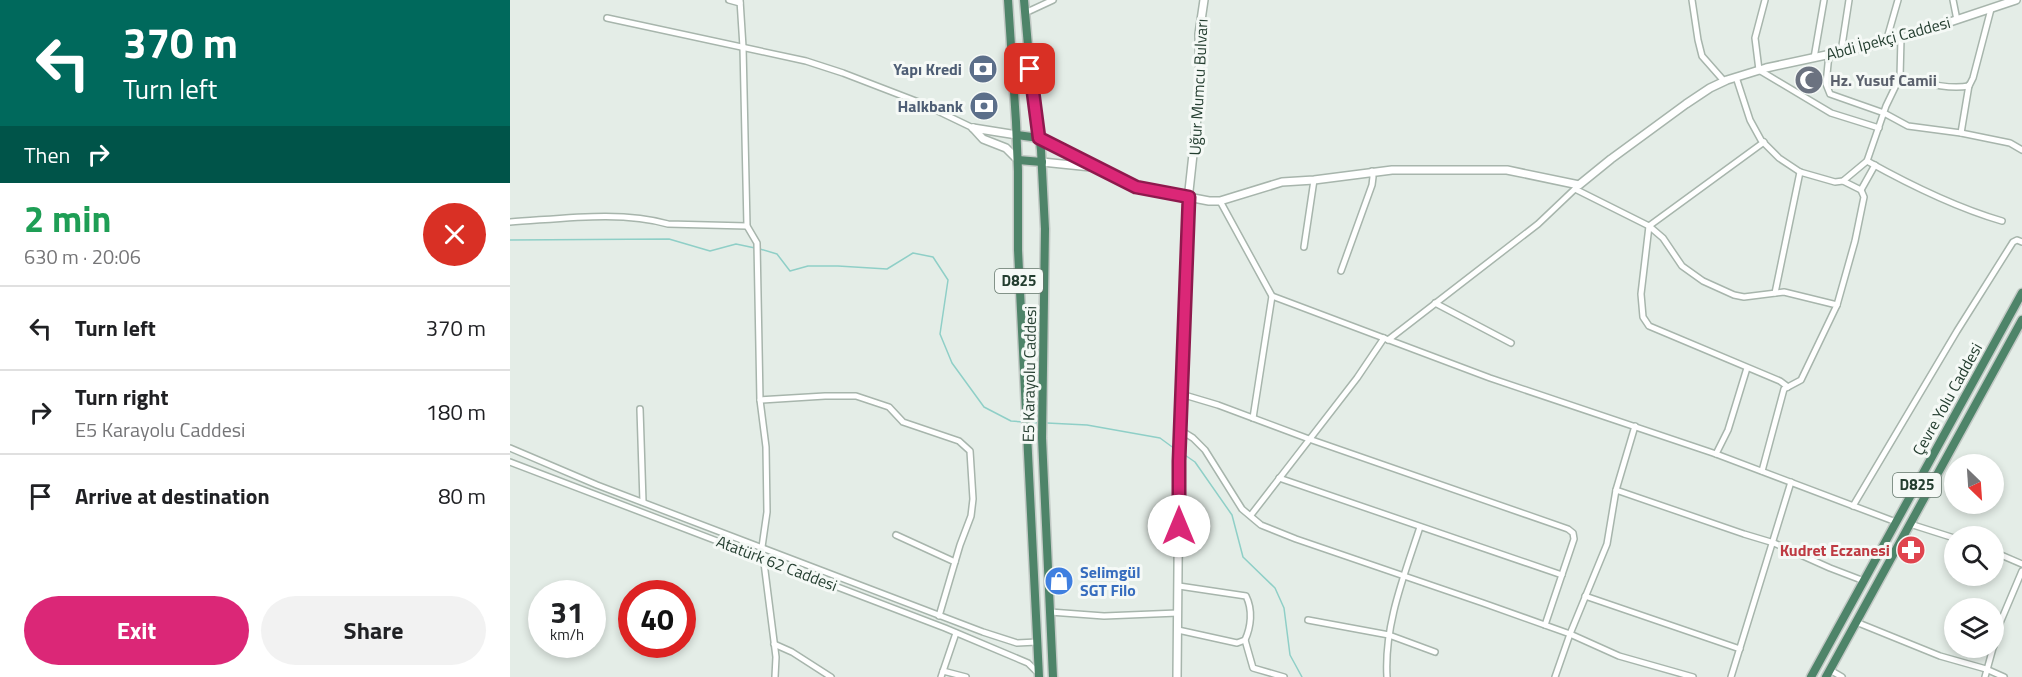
<!DOCTYPE html>
<html lang="en">
<head>
<meta charset="utf-8">
<style>
  body { margin:0; font-family:"Titillium Web",sans-serif; background:#f2f2f2; color:#202124; height:100vh; display:flex; flex-direction:column; font-size:22px; white-space:nowrap }
  * { box-sizing:border-box; margin:0 }
  p { font-size:20px; color:#757577 }
  .icon { flex:none; width:33px; height:33px; fill:none; stroke:currentColor; stroke-width:2; stroke-linecap:round; stroke-linejoin:round }
  .map { position:relative; flex:1; overflow:hidden }
  .panel { display:flex; flex-direction:column; background:#fff; width:510px }
  .panel>* { flex:none }
  .guide { background:#00695c; color:#fff; overflow:hidden }
  .needle { width:39px; rotate:155deg }
  .fabs { position:absolute; left:1434px; top:454px; display:grid; gap:12px }
  .fabs a { display:grid; place-items:center; width:60px; height:60px; border-radius:50%; background:#fff; box-shadow:0 3px 9px #0003; font-size:30px }
  .speed { position:absolute; left:18px; top:580px; display:flex; gap:12px; font-size:30px; font-weight:700; text-align:center }
  .speed>* { display:grid; place-content:center; width:78px; height:78px; border-radius:50%; background:#fff; box-shadow:0 3px 9px #0003; line-height:1 }
  .speed small { font-size:15px; font-weight:400 }
  .speed .limit { border:9px solid #d22; background:#fff; color:#111 }
  .pin { position:absolute; display:grid; place-items:center; width:51px; height:51px; color:#fff; margin:-26px; border-radius:12px; box-shadow:0 3px 9px #0006 }
  .me { position:absolute; width:66px; margin:-33px; rotate:0deg; stroke-linejoin:round; filter:drop-shadow(0 0 4px #0008) }
  .turn { display:flex; align-items:center; gap:21px; height:126px; padding:0 24px; font-size:27px }
  .turn .icon { width:78px; height:78px; stroke-width:2.5 }
  .turn b { display:block; font-size:42px; line-height:51px }
  .then { display:flex; align-items:center; height:57px; padding:0 24px; background:#0003; gap:12px; font-size:22px }
  .round { display:grid; place-items:center; flex:none; width:63px; height:63px; border-radius:32px; background:#f2f2f2 }
  .overview { display:flex; align-items:center; justify-content:space-between; height:102px; padding:0 24px }
  h1 { font-size:36px; font-weight:700; line-height:45px; color:#1e9e55 }
  .action { display:flex; gap:12px; margin-top:auto; padding:12px 24px }
  .action a { flex:1; height:69px; border-radius:36px; background:#db2777; color:#fff; font-size:24px; font-weight:700; line-height:69px; text-align:center }
  .action a+a { background:#f2f2f2; color:#202124 }
  ul { padding:0; list-style:none }
  li { display:flex; align-items:center; gap:18px; height:84px; padding:0 24px; border-top:2px solid #e0e0e0 }
  li div { flex:1 }
  li b { display:block; font-size:22px }
  li em { font-style:normal }
  main { display:flex; flex:1; min-height:0 }
  .map>svg:first-child { display:block }
  .lines { fill:none; stroke-linecap:round; stroke-linejoin:round }
  .stream { stroke:#8fcfc7; stroke-width:1.5 }
  .minor-casing { stroke:#a7b5ac; stroke-width:8 }
  .tertiary-casing { stroke:#a7b5ac; stroke-width:10 }
  .trunk-casing { stroke:#c2c9c5; stroke-width:11 }
  .minor { stroke:#fff; stroke-width:5 }
  .tertiary { stroke:#fff; stroke-width:7 }
  .trunk { stroke:#4e8469; stroke-width:8 }
  .route-casing { stroke:#8e194d; stroke-width:15 }
  .route { stroke:#db2777; stroke-width:10 }
  .labels { text-anchor:middle; stroke-width:6; stroke-linejoin:round; paint-order:stroke }
  .shield { fill:#f5f9f6; stroke:#63766b; stroke-width:1.5 }
  .shield-label { font-size:15px; font-weight:bold; fill:#243e30 }
  .street-label { font-size:16px; fill:#243e30; stroke:#f5f9f6 }
  .service-label { font-size:16px; font-weight:bold; fill:#4e5e75; stroke:#f5f9f6; text-anchor:end }
  .worship-label { font-size:16px; font-weight:bold; fill:#5b616d; stroke:#f5f9f6; text-anchor:start }
  .health-label { font-size:16px; font-weight:bold; fill:#be3a42; stroke:#f5f9f6; text-anchor:end }
  .shop-label { font-size:16px; font-weight:bold; fill:#366cbe; stroke:#f5f9f6; text-anchor:start }
</style>
</head>
<body>
<main>
<section class="panel">
<div class="guide">
<div class="turn"><svg class="icon" aria-label="left" viewBox="0 0 24 24"><path d="M17 20v-9H6M10 6l-5 5 5 5"/></svg><div><b>370 m</b>Turn left</div></div>
<div class="then">Then<svg class="icon" aria-label="right" viewBox="0 0 24 24"><path d="M7 20v-9h11M14 6l5 5-5 5"/></svg></div>
</div>
<div class="overview"><div><h1>2 min</h1><p>630 m · 20:06</p></div><a class="round" style="background:#d93025;color:#fff"><svg class="icon" aria-label="close" viewBox="0 0 24 24"><path d="M6 6l12 12M18 6L6 18"/></svg></a></div>
<ul>
<li><svg class="icon" aria-label="left" viewBox="0 0 24 24"><path d="M17 20v-9H6M10 6l-5 5 5 5"/></svg><div><b>Turn left</b></div><em>370 m</em></li>
<li><svg class="icon" aria-label="right" viewBox="0 0 24 24"><path d="M7 20v-9h11M14 6l5 5-5 5"/></svg><div><b>Turn right</b><p>E5 Karayolu Caddesi</p></div><em>180 m</em></li>
<li><svg class="icon" aria-label="arrive" viewBox="0 0 24 24"><path d="M6 21V4h12l-3 4 3 4H6"/></svg><div><b>Arrive at destination</b></div><em>80 m</em></li>
</ul>
<div class="action"><a>Exit</a><a>Share</a></div>
</section>
<div class="map">
<svg width="1512" height="677" viewBox="0 0 1512 677">
  <rect width="100%" height="100%" fill="#e4ede7"/>
  <g class="lines">
    <g class="stream">
      <polyline points="0,240 159,239 200,251 226,244 245,248"/>
      <polyline points="250,249 267,254 280,271 298,266 328,266 377,269 403,253 423,257 438,280 430,334 442,363 474,407 501,421 514,422"/>
      <polyline points="519,422 529,423"/>
      <polyline points="537,423 577,425 650,438 665,449"/>
      <polyline points="672,453 685,462 722,515 733,557 765,588 774,608 780,655 792,677"/>
    </g>
    <g class="minor-casing">
      <g id="minor">
        <polyline points="219,0 230,3"/>
        <polyline points="230,0 233,47 237,226 247,243 250,400 256,447 257,512 252,547 266,657 265,677"/>
        <polyline points="1182,0 1188,40 1192,56 1214,81"/>
        <polyline points="1255,0 1245,38 1249,70 1321,113 1369,128"/>
        <polyline points="1443,0 1447,20"/>
        <polyline points="515,13 543,0"/>
        <polyline points="97,18 296,61 333,73 411,103 463,128"/>
        <polyline points="1376,42 1388,0"/>
        <polyline points="1331,52 1339,0"/>
        <polyline points="1319,54 1316,84 1320,94 1374,113 1398,126 1451,133 1500,143 1512,150"/>
        <polyline points="1304,58 1314,0"/>
        <polyline points="1226,77 1240,120 1251,140 1269,158 1290,172 1325,182 1333,181 1357,161 1376,106 1390,77 1391,38"/>
        <path d="M1390 77C1412 82 1437 90 1459 86L1463 78 1481 9"/>
        <polyline points="1451,133 1459,85"/>
        <polyline points="1254,142 1139,226 1131,294 1133,317 1139,326 1270,381 1278,387"/>
        <path d="M1357 161C1400 185 1444 207 1492 221"/>
        <polyline points="1065,189 1139,226 1153,238 1172,266 1193,281 1224,295 1234,297 1274,292 1327,305 1291,380 1274,389 1252,471"/>
        <polyline points="1351,190 1365,165"/>
        <polyline points="710,201 762,296 980,378 1206,454 1386,522"/>
        <path d="M0 222C50 219 111 210 158 224L237 226"/>
        <polyline points="794,247 804,180"/>
        <polyline points="831,271 862,185 863,177 862,171"/>
        <polyline points="1265,293 1290,172"/>
        <polyline points="925,303 1001,343"/>
        <polyline points="1327,305 1345,241 1354,197 1351,190 1333,181"/>
        <polyline points="878,340 1028,224 1068,186"/>
        <polyline points="671,394 708,405 799,439 1058,529 1063,533 1064,539 1035,625"/>
        <polyline points="250,400 315,396 346,396 379,407 393,422 449,441 460,451 463,499 461,516 450,545 429,616"/>
        <polyline points="130,409 133,502"/>
        <polyline points="743,418 762,296"/>
        <polyline points="670,430 683,438 695,450 732,509 751,525 786,539 973,603 1060,634 1109,656 1183,677"/>
        <polyline points="0,448 87,485 473,632 507,643 527,642"/>
        <polyline points="1206,454 1218,430 1237,368"/>
        <polyline points="0,462 435,628 518,663 529,674"/>
        <polyline points="769,478 1052,575"/>
        <polyline points="1106,490 1234,534 1264,543 1320,568 1354,581"/>
        <polyline points="1343,506 1447,331 1503,242 1507,240 1512,242"/>
        <polyline points="741,515 847,378 874,338"/>
        <polyline points="1400,524 1444,538"/>
        <polyline points="386,535 445,562"/>
        <polyline points="1484,552 1512,564"/>
        <polyline points="1075,596 1230,649"/>
        <polyline points="540,612 594,616 668,613"/>
        <polyline points="798,620 879,635 925,652"/>
        <polyline points="1346,622 1430,656 1476,669 1494,677"/>
        <path d="M668 630 727 643 735 640C741 627 743 610 736 596L669 586"/>
        <polyline points="735,640 743,668 774,677"/>
        <polyline points="264,644 282,652 321,677"/>
        <polyline points="1484,646 1490,623 1512,571"/>
        <polyline points="1320,670 1332,677"/>
        <polyline points="433,671 456,677"/>
        <polyline points="431,677 446,633"/>
        <path d="M877 677C874 625 894 576 910 527"/>
        <polyline points="1045,677 1060,634 1097,544 1106,490 1125,426"/>
        <polyline points="1221,677 1281,482"/>
        <polyline points="1475,677 1483,648"/>
      </g>
    </g>
    <g class="tertiary-casing">
      <g id="tertiary">
        <polyline points="463,128 473,139 496,148 508,160"/>
        <polyline points="463,128 507,135"/>
        <polyline points="529,138 626,187 699,201 710,201 772,182 804,180 882,170 997,170 1069,185 1101,159 1176,104 1200,88 1217,80 1256,68 1386,40 1506,0"/>
        <polyline points="532,162 581,167"/>
        <polyline points="667,677 669,461 678,200 690,90 689,34 694,0"/>
      </g>
    </g>
    <g class="trunk-casing">
      <g id="trunk">
        <polyline points="498,0 506,122 508,171 508,250 529,677"/>
        <polyline points="514,0 520,69 531,150 535,229 532,438 543,677"/>
        <polyline points="507,135 529,138"/>
        <polyline points="508,160 532,162"/>
        <polyline points="1301,677 1512,293"/>
        <polyline points="1316,677 1512,320"/>
      </g>
    </g>
    <use href="#minor" class="minor"/>
    <use href="#tertiary" class="tertiary"/>
    <use href="#trunk" class="trunk"/>
  </g>
  <g class="lines">
    <g class="route-casing">
      <polyline id="route" points="520,69 529,138 626,187 679,197 669,461 669,526"/>
    </g>
    <use href="#route" class="route"/>
  </g>
  <defs>
    <g id="bank-disc" transform="scale(1.5)"><circle r="9.5" fill="#5c6f8a" stroke="#f5f9f6"/><path d="M-6-4H6V4H-6ZM0-2.3a2.3 2.3 0 1 0 0 4.6a2.3 2.3 0 1 0 0-4.6Z" fill="#fff"/></g>
    <g id="mosque-disc" transform="scale(1.5)"><circle r="9.5" fill="#6b7280" stroke="#f5f9f6"/><path d="M3.5-4.9A6 6 0 1 0 3.5 4.9A5 5 0 1 1 3.5-4.9Z" fill="#fff"/></g>
    <g id="pharmacy-disc" transform="scale(1.5)"><circle r="9.5" fill="#e0444e" stroke="#f5f9f6"/><path d="M-2-6h4v4h4v4h-4v4h-4v-4h-4v-4h4Z" fill="#fff"/></g>
    <g id="shop-disc" transform="scale(1.5)"><circle r="9.5" fill="#3f7fe0" stroke="#f5f9f6"/><path d="M-5-2.5h2.3a2.7 3.5 0 0 1 5.4 0H5L5.5 6h-11ZM-1.5-2.5h3a1.5 2.3 0 0 0-3 0Z" fill="#fff"/></g>
  </defs>
  <g fill-rule="evenodd">
    <use href="#bank-disc" x="473" y="69"/>
    <use href="#mosque-disc" x="1299" y="80"/>
    <use href="#bank-disc" x="474" y="106"/>
    <use href="#pharmacy-disc" x="1401" y="550"/>
    <use href="#shop-disc" x="549" y="581"/>
  </g>
  <g class="labels">
    <g class="shield">
      <rect x="485" y="269" width="48" height="24" rx="4.5"/>
      <rect x="1383" y="473" width="48" height="24" rx="4.5"/>
    </g>
    <g class="shield-label">
      <text x="509" y="286">D825</text>
      <text x="1407" y="490">D825</text>
    </g>
    <g class="street-label">
      <text transform="translate(1378 38) rotate(-15)" y="6">Abdi İpekçi Caddesi</text>
      <text transform="translate(688 87) rotate(-87)" y="6">Uğur Mumcu Bulvarı</text>
      <text transform="translate(519 374) rotate(-89)" y="6">E5 Karayolu Caddesi</text>
      <text transform="translate(1437 399) rotate(-61)" y="6">Çevre Yolu Caddesi</text>
      <text transform="translate(267 563) rotate(21)" y="6">Atatürk 62 Caddesi</text>
    </g>
    <g class="service-label">
      <text x="452" y="75">Yapı Kredi</text>
      <text x="453" y="112">Halkbank</text>
    </g>
    <g class="worship-label">
      <text x="1320" y="86">Hz. Yusuf Camii</text>
    </g>
    <g class="health-label">
      <text x="1380" y="556">Kudret Eczanesi</text>
    </g>
    <g class="shop-label">
      <text x="570" y="578">Selimgül<tspan x="570" dy="18">SGT Filo</tspan></text>
    </g>
  </g>
</svg>
<div class="fabs">
<a><svg class="needle" viewBox="-14 -14 28 28"><path d="M0-13l5 13h-10z" fill="#e53935"/><path d="M0 13l5-13h-10z" fill="#757577"/></svg></a>
<a><svg class="icon" aria-label="search" viewBox="0 0 24 24"><circle cx="10" cy="10" r="6"/><path d="M15 15l6 6"/></svg></a>
<a><svg class="icon" aria-label="layers" viewBox="0 0 24 24"><path d="M12 4l9 5-9 5-9-5zM3 14l9 5 9-5"/></svg></a>
</div>
<div class="speed"><div>31<small>km/h</small></div><div class="limit">40</div></div>
<div class="pin" style="left:520px;top:69px;background:#d93025"><svg class="icon" aria-label="arrive" viewBox="0 0 24 24"><path d="M6 21V4h12l-3 4 3 4H6"/></svg></div>
<svg class="me" style="left:669px;top:526px" viewBox="-20 -20 40 40"><circle r="19" fill="#fff"/><path d="M0-13L10 11 0 6-10 11z" fill="#db2777"/></svg>
</div>
</main>
</body>
</html>
